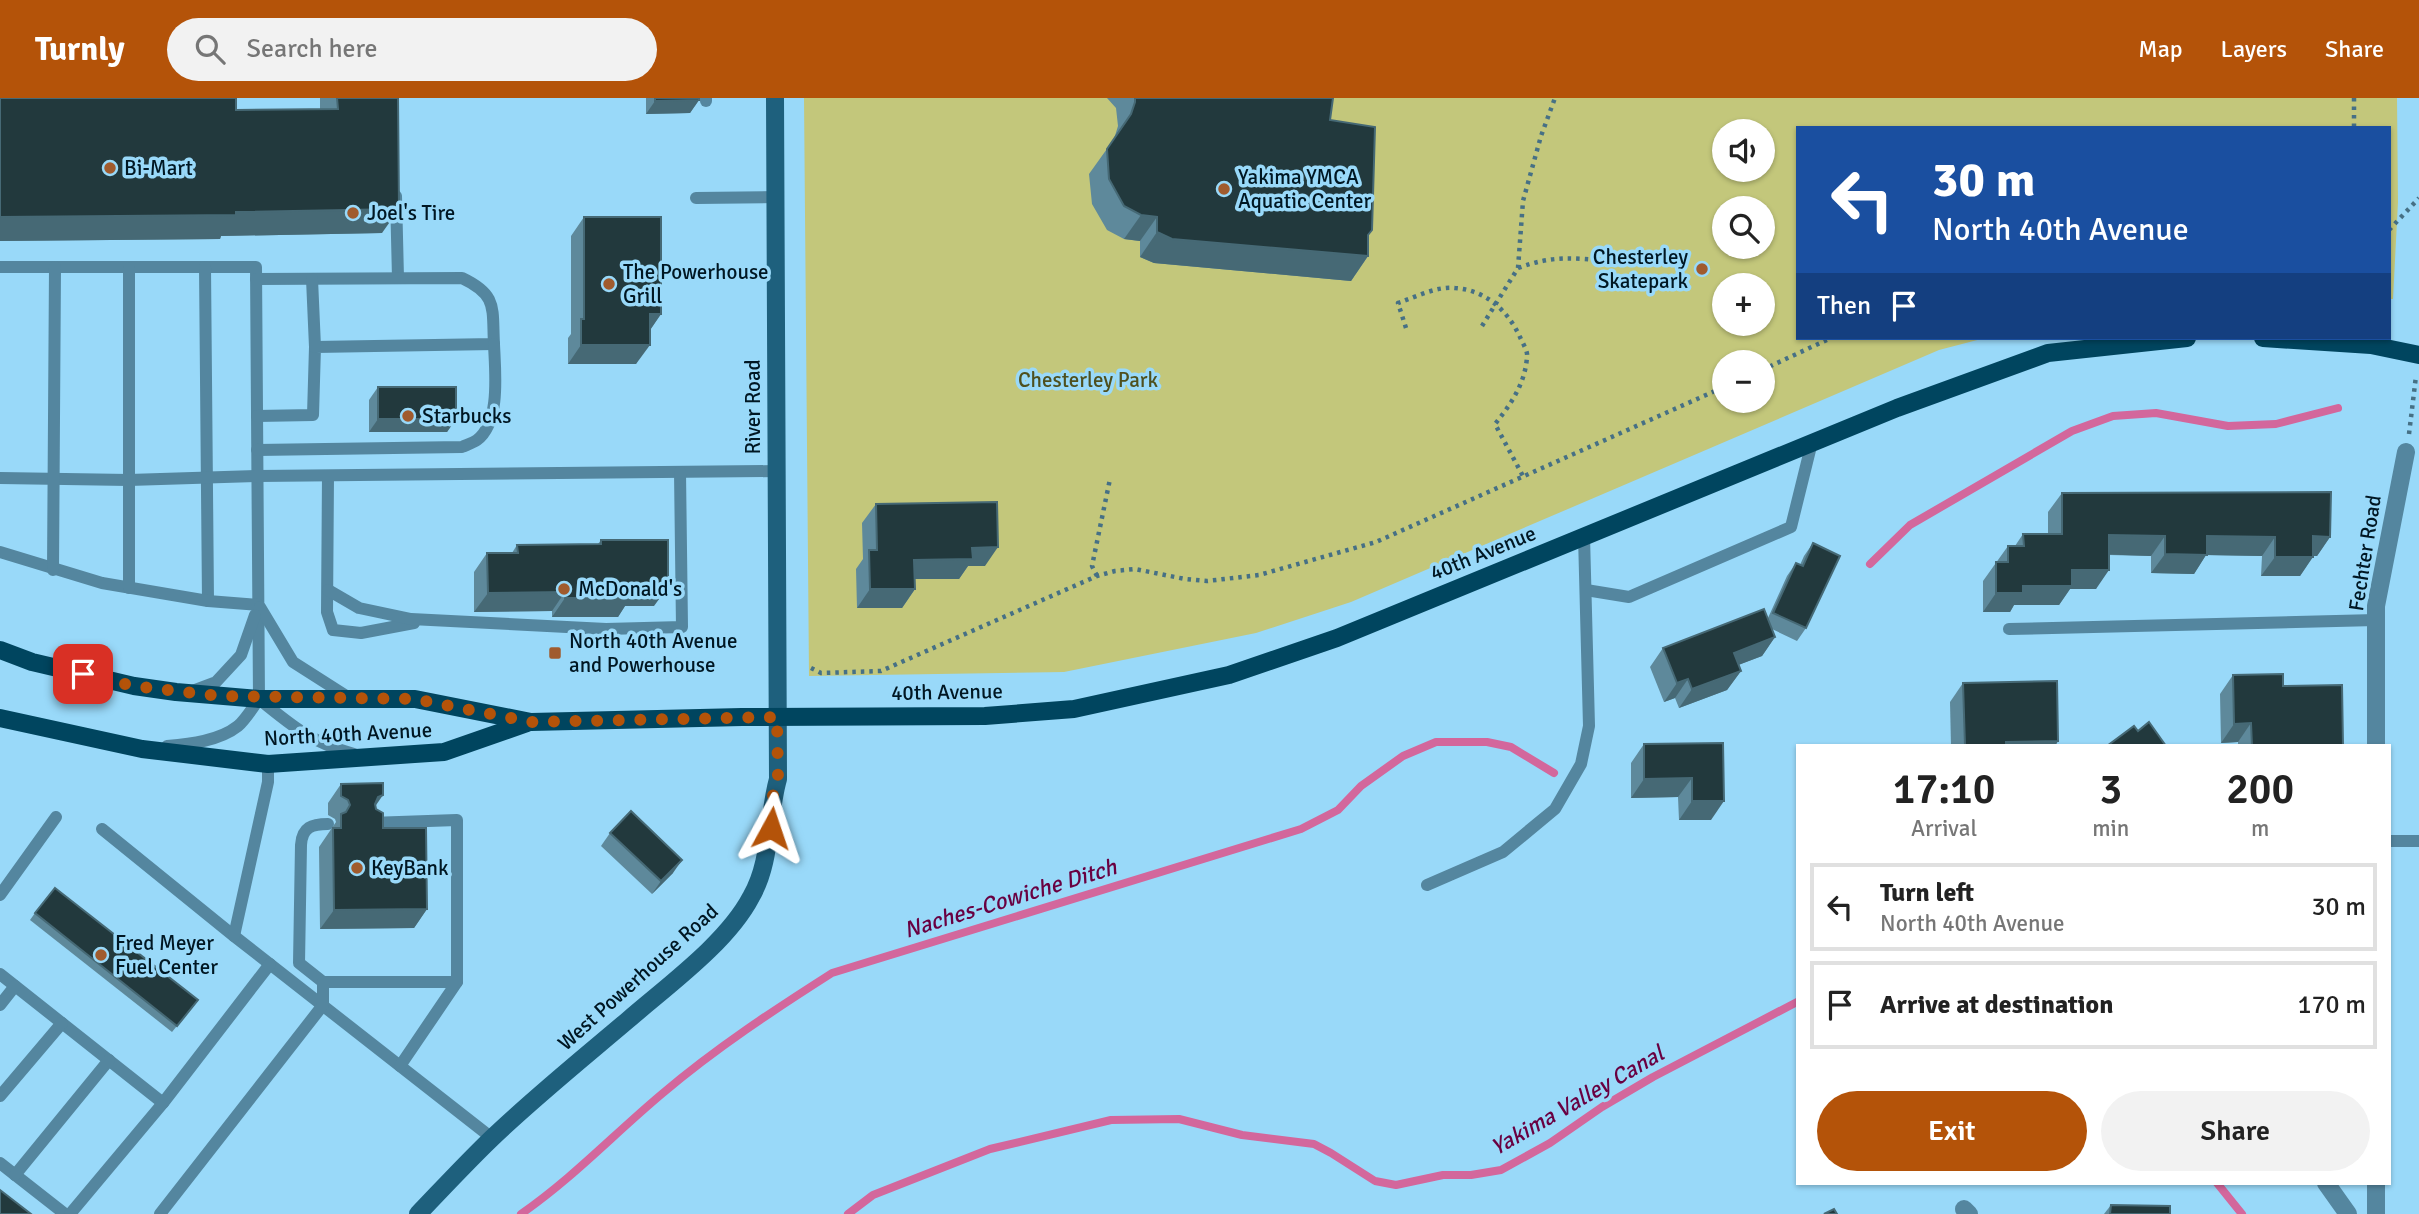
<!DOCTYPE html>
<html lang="en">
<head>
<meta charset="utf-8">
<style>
  body { margin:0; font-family:Signika,sans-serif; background:#f2f2f2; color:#222; height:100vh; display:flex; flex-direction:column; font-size:26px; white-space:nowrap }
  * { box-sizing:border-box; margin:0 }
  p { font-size:23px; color:#767676 }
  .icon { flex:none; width:38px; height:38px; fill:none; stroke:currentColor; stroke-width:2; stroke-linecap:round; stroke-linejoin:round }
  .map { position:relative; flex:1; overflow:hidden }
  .side { position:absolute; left:1796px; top:646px; width:595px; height:441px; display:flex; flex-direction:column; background:#fff; border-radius:0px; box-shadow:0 2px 5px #0004 }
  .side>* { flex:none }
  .banner { position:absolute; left:1796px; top:28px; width:595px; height:214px; border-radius:0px; box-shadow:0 2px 5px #0004; background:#1a4fa0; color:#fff; overflow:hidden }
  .controls { position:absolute; left:1712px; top:21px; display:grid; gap:14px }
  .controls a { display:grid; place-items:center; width:63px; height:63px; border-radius:50%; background:#fff; box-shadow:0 2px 5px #0004; font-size:35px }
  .pin { position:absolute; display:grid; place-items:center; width:60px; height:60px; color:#fff; margin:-30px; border-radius:14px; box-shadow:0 4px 10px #0006 }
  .me { position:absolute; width:77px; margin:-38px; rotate:5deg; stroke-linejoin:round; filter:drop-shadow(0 0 5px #0008) }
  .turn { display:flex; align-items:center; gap:24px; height:147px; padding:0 21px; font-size:32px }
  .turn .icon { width:91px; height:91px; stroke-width:2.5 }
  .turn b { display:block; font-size:49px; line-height:60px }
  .then { display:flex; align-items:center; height:66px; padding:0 21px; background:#0003; gap:14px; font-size:26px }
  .eta { display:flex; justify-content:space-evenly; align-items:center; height:119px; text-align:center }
  .eta b { font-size:42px; font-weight:600; line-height:49px }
  .primary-button { display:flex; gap:14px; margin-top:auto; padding:14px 21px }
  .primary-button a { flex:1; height:80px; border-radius:42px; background:#b45309; color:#fff; font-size:28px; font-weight:600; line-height:80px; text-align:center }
  .primary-button a+a { background:#f2f2f2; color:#222 }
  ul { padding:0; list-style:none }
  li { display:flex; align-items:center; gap:21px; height:88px; margin:0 14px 10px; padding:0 7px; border:4px solid #e0e0e0; border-radius:0px }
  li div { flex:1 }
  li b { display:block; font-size:26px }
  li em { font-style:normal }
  header { display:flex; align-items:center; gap:42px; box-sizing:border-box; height:98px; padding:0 35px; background:#b45309; color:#fff }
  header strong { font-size:33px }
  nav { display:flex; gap:38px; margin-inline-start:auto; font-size:24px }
  .search { width:490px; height:63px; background:#f2f2f2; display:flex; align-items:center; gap:18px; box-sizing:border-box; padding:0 24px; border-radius:38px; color:#767676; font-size:26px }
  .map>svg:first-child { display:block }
  .green { fill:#c3c77b; fill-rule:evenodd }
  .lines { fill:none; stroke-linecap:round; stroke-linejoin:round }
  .stream { stroke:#d3679c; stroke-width:8 }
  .path { stroke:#467085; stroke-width:4.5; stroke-dasharray:3.5 5; stroke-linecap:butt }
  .lane { stroke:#54869f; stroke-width:12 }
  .street { stroke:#54869f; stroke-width:18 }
  .secondary { stroke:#1e607d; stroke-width:18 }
  .primary { stroke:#00455f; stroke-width:18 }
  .wall { fill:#5e899b }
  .shaded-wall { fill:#466975 }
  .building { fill:#22393d; stroke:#466975; stroke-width:2 }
  .route { stroke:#b45309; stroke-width:12; stroke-dasharray:0 21.6 }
  .poi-dot { fill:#a05b2e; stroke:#99d9f9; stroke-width:2.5 }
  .labels { text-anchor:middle; stroke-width:7; stroke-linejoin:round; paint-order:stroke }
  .poi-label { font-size:21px; fill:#001723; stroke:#99d9f9; text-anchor:start }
  .park-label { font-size:21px; fill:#4e501e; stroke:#99d9f9 }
  .street-label { font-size:21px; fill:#001723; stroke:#99d9f9 }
  .water-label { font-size:23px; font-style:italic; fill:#690041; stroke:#99d9f9 }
</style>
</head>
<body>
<header>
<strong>Turnly</strong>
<div class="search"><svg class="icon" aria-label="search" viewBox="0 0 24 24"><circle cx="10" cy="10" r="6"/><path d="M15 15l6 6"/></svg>Search here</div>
<nav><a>Map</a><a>Layers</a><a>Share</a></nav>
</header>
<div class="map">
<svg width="2419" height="1116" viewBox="0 0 2419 1116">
  <rect width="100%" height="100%" fill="#99d9f9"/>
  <path class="green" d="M804 0H2397L2398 104 2393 201H2389V30H1797V240H1985L1939 252 1351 504 1256 535 1064 574 809 578ZM1724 33H1762V72H1724ZM1724 110H1762V149H1724ZM1724 187H1762V226H1724ZM1724 264H1762V303H1724Z"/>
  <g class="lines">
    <g class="stream">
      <polyline points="1870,466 1910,427 2072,333 2113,318 2156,315 2228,328 2276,326 2338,310"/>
      <polyline points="2217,1085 2242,1116"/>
      <path d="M521 1116C573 1080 615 1035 663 995 716 950 774 912 832 875L1301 731 1338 712 1361 688 1403 658 1436 644H1487L1511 649 1554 675"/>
      <polyline points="848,1116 873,1097 990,1051 1111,1022 1179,1021 1242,1037 1314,1046 1331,1055 1375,1083 1396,1087 1443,1077 1471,1077 1501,1072 1550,1045 1602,1009 1653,979 1797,904"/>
    </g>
    <g class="path">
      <polyline points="2354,0 2354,30"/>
      <polyline points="2389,132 2419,100"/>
      <path d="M1518 170C1554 157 1572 160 1609 163"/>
      <polyline points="1482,228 1518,170 1523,103 1541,38 1555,0"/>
      <path d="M1406 230 1398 205C1416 199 1436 188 1455 190 1486 192 1508 213 1520 239 1523 246 1528 253 1527 259 1525 286 1511 306 1495 326L1524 380"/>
      <polyline points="1762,272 1831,240"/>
      <polyline points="2409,336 2416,278"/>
      <polyline points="1097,478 1092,468 1110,381"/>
      <polyline points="811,570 821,575 881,573 1097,478 1115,473 1135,471 1185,481 1207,483 1259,477 1376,444 1724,289"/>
    </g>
    <g class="lane">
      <polyline points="706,0 706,3"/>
      <polyline points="396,98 398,180"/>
      <polyline points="696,100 775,99"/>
      <path d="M0 169H256L259 601C253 609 246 621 238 628 219 643 190 646 167 648"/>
      <polyline points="205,169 208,503"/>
      <path d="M256 181 462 180C498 197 492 210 494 246L315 249 313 317 257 318"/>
      <polyline points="312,181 315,249"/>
      <path d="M257 352 462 349C466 347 473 345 477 342 501 324 495 273 494 246"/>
      <polyline points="328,378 327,514 333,532 361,535 414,525"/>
      <polyline points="0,380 129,382 258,378 776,373"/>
      <polyline points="0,454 102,485 208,503 258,507"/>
      <polyline points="53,472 55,169"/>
      <polyline points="129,490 129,170"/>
      <polyline points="328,492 359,510 411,521 606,531 682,529 680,374"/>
      <polyline points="1586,492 1629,499 1791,429 1812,344"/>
      <polyline points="260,509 293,564 351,601"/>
      <polyline points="2009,531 2376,522"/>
      <polyline points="192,593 216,584 241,557 255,517"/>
      <path d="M259 601C292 628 312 645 354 656"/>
      <polyline points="102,731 234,838 492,1040"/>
      <polyline points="2389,743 2419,743"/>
      <polyline points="1427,787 1503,754 1555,711 1581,666 1589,628 1584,438"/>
      <polyline points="0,797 56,719"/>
      <polyline points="234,838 268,684 268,666"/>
      <polyline points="0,876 163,1005"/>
      <path d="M323 884 299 865 301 747C302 729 312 726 328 726"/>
      <polyline points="0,907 15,888"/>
      <polyline points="400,968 457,884"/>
      <polyline points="0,998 62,925"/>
      <polyline points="0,1065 65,1116"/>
      <polyline points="15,1077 109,962"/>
      <polyline points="70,1116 163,1005 270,866"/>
      <polyline points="160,1116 323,907 323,884 457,884 457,722 370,725"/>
    </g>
    <g class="street">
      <polyline points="2376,648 2376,508 2406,354"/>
      <polyline points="2326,1085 2348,1116"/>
      <polyline points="2376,1085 2376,1116"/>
      <polyline points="1964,1111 1969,1116"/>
    </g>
    <path class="secondary" d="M418 1116C442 1091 466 1065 492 1040 535 999 582 961 628 922 667 888 727 845 751 799 772 763 767 720 778 681L775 0"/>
    <g class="primary">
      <polyline points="2263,240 2371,247 2419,257"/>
      <polyline points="0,552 32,564 134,588 176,594 259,601 415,601 531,624 742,619 985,618 1074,611 1229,577 1337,540 1897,310 2048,255 2187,240"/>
      <polyline points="0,620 142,651 268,666 444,654 527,625"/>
    </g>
  </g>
  <g class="wall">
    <polygon points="0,0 236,12 320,11 320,0 398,0 382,135 221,138 220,141 0,143"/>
    <polygon points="646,0 699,0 699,2 690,15 646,16"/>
    <polygon points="1107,0 1333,0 1330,22 1368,137 1368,158 1351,183 1154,165 1140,159 1140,143 1124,141 1107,132 1092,106 1089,76 1114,41 1118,28 1116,10"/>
    <polygon points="584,119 661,216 650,232 636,266 568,266 568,240 571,236 571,138"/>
    <polygon points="378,289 456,321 447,334 369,334 369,302"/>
    <polygon points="2062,395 2330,439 2317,458 2313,458 2300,478 2261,478 2262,458 2206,457 2194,476 2151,475 2151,458 2109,457 2096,491 2070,491 2059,507 2014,507 2010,514 1983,514 1983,483 2008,448 2015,448 2023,436 2048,436 2048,414"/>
    <polygon points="876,406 985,468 968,468 959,481 915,481 915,491 902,510 857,510 856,471 863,461 862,425"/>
    <polygon points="601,442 654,508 625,508 618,519 552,519 552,513 474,514 474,474 487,455 512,455 517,447 598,446"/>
    <polygon points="1813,445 1806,530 1797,543 1772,531 1775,539 1762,558 1738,567 1741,573 1727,592 1679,610 1675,600 1664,604 1650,569 1663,550 1768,520 1787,478 1796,465 1800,467 1804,458"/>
    <polygon points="2233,577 2283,588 2343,648 2238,648 2238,644 2221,645 2220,596"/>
    <polygon points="1963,585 2058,643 2055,648 1951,648 1950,604"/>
    <polygon points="1723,645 1711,722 1679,722 1678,699 1631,700 1631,665 1644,646"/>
    <polygon points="341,686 375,708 383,730 427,811 414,830 320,831 319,749 336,724 335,721 328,717 328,705"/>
    <polygon points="610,735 673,775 652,796 601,748"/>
    <polygon points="35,815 198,902 172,934 30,822"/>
    <polygon points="2111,1107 2170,1116 2104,1116"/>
  </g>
  <g class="shaded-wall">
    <polygon points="699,2 690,15 646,16 655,3"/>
    <polygon points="399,111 382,135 221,138 220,141 0,143 0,119"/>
    <polygon points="1141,117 1157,119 1140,143 1124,141"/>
    <polygon points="1157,134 1368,158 1351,183 1154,165 1140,159"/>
    <polygon points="650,216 661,216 648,235"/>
    <polygon points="581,247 650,247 636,266 568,266"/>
    <polygon points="378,321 456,321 447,334 369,334"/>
    <polygon points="2109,437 2165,438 2151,458 2095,456"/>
    <polygon points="2207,438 2275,439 2262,458 2206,457 2194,476 2151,475 2165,456"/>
    <polygon points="2313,438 2330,439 2317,458 2300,458"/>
    <polygon points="998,449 985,468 968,468 959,481 901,481 914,462 972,450"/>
    <polygon points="2275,459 2313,459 2300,478 2261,478"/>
    <polygon points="2072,472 2109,472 2096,491 2070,491 2059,507 2014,507 2010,514 1983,514 1996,495 2023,488"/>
    <polygon points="631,489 668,489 654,508 625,508 618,519 552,519 565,500"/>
    <polygon points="870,491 915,491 902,510 857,510"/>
    <polygon points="565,494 552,513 474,514 488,495"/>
    <polygon points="1775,539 1762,558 1720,574 1734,555"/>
    <polygon points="1741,573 1727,592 1679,610 1692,591"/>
    <polygon points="1688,581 1675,600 1664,604 1677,585"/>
    <polygon points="2251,625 2238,644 2221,645 2234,626"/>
    <polygon points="2058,643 2055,648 2003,648 2006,644"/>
    <polygon points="1692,680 1678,699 1631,700 1644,681"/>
    <polygon points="383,697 370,716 378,699"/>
    <polygon points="1692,703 1724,703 1711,722 1679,722"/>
    <polygon points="682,762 673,775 652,796 661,783"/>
    <polygon points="427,811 414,830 320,831 334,812"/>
  </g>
  <g class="building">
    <polygon points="0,0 236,0 236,12 338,11 337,0 398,0 399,111 236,114 236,117 0,119"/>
    <polygon points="655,0 699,0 699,2 655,3"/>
    <polygon points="1135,0 1333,0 1330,22 1375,29 1372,132 1368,137 1368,158 1172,141 1157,134 1157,119 1141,117 1124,108 1109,81 1107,51 1131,16 1135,4"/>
    <polygon points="584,119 661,119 661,216 650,216 650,247 581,247 581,221 584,221"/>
    <rect x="378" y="289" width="78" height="32"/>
    <polygon points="2331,394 2330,439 2313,438 2313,459 2275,459 2275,439 2207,438 2207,457 2165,456 2165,438 2109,437 2109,472 2072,472 2072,488 2023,488 2023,495 1996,495 1996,464 2008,464 2008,448 2024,448 2023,436 2062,436 2062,395"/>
    <polygon points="997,404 998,449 972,450 973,461 914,462 915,491 870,491 869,452 877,452 876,406"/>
    <polygon points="601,442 668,442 668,489 631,489 631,500 565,500 565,494 488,495 487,455 518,455 517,447 601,446"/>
    <polygon points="1813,445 1840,458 1806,530 1773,515 1796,465 1803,468"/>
    <polygon points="1764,511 1775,539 1734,555 1741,573 1692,591 1688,581 1677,585 1663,550"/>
    <polygon points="2283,576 2283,588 2342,587 2343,648 2252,648 2251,625 2234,626 2233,577"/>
    <polygon points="2057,583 2058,643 2006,644 2006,648 1965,648 1963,585"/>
    <polygon points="2149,624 2166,648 2107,648 2134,628 2138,633"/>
    <polygon points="1723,645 1724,703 1692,703 1692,680 1644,681 1644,646"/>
    <polygon points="383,685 383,697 378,699 375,706 376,711 383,715 383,730 426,730 427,811 334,812 333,730 341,730 341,716 346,714 350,707 348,702 341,698 341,686"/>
    <polygon points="631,713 682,762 661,783 610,735"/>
    <polygon points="55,790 198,902 177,928 35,815"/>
    <polygon points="0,1092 31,1116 0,1116"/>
    <polygon points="2111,1107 2170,1108 2170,1116 2110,1116"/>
    <polygon points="1834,1111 1837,1116 1824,1116"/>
  </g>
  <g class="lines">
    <polyline class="route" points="83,576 134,588 220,598 415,601 531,624 777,619 778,681 772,701 771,730"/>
  </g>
  <g class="poi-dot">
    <circle cx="110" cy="70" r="7"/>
    <circle cx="1224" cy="91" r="7"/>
    <circle cx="353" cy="115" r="7"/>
    <circle cx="1702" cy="171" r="7"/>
    <circle cx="609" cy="186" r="7"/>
    <circle cx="408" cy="318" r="7"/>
    <circle cx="564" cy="491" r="7"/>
    <rect x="548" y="548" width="14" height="14" rx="3.5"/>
    <circle cx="357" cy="770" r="7"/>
    <circle cx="101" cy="857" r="7"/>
  </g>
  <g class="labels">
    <g class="poi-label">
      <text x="124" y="77">Bi-Mart</text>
      <text x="1238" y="86">Yakima YMCA<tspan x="1238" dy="24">Aquatic Center</tspan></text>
      <text x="367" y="122">Joel's Tire</text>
      <text x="1688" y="166" text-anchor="end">Chesterley<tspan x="1688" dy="24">Skatepark</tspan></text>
      <text x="623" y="181">The Powerhouse<tspan x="623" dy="24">Grill</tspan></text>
      <text x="422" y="325">Starbucks</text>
      <text x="578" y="498">McDonald's</text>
      <text x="569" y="550">North 40th Avenue<tspan x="569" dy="24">and Powerhouse</tspan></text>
      <text x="371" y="777">KeyBank</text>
      <text x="115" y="852">Fred Meyer<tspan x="115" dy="24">Fuel Center</tspan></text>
    </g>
    <g class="park-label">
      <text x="1088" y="289">Chesterley Park</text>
    </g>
    <g class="street-label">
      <text transform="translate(753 309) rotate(-90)" y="7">River Road</text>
      <text transform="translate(1483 455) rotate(-22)" y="7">40th Avenue</text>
      <text transform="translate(2365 455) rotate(-81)" y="7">Fechter Road</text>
      <text transform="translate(947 594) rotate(-1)" y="7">40th Avenue</text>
      <text transform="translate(348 636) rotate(-3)" y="7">North 40th Avenue</text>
      <text transform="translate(638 879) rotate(-42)" y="7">West Powerhouse Road</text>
    </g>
    <g class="water-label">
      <text transform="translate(1010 800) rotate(-17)" y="8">Naches-Cowiche Ditch</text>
      <text transform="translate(1577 1002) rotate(-30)" y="8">Yakima Valley Canal</text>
    </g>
  </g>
</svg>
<div class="controls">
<a><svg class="icon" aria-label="sound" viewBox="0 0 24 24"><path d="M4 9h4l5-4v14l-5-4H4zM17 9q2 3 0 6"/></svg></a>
<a><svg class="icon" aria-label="search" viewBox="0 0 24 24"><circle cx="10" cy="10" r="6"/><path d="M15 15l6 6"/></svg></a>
<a>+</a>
<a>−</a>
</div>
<div class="pin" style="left:83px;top:576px;background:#d93025"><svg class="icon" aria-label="arrive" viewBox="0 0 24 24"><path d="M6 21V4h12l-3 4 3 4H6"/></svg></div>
<svg class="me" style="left:771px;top:730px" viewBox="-20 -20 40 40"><path d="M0-17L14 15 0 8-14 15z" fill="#b45309" stroke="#fff" stroke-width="4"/></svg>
<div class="banner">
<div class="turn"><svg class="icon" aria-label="left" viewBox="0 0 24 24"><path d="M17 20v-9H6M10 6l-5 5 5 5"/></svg><div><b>30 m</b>North 40th Avenue</div></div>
<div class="then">Then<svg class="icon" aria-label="arrive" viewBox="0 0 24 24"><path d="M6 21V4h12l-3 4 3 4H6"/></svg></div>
</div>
<section class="side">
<div class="eta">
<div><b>17:10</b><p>Arrival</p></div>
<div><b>3</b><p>min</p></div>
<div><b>200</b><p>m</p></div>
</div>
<ul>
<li><svg class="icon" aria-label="left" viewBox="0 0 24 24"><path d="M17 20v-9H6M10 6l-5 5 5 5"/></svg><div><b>Turn left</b><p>North 40th Avenue</p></div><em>30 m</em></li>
<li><svg class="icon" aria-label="arrive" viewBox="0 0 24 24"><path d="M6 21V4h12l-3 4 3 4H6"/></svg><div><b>Arrive at destination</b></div><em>170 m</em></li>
</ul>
<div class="primary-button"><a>Exit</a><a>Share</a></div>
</section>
</div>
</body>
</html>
